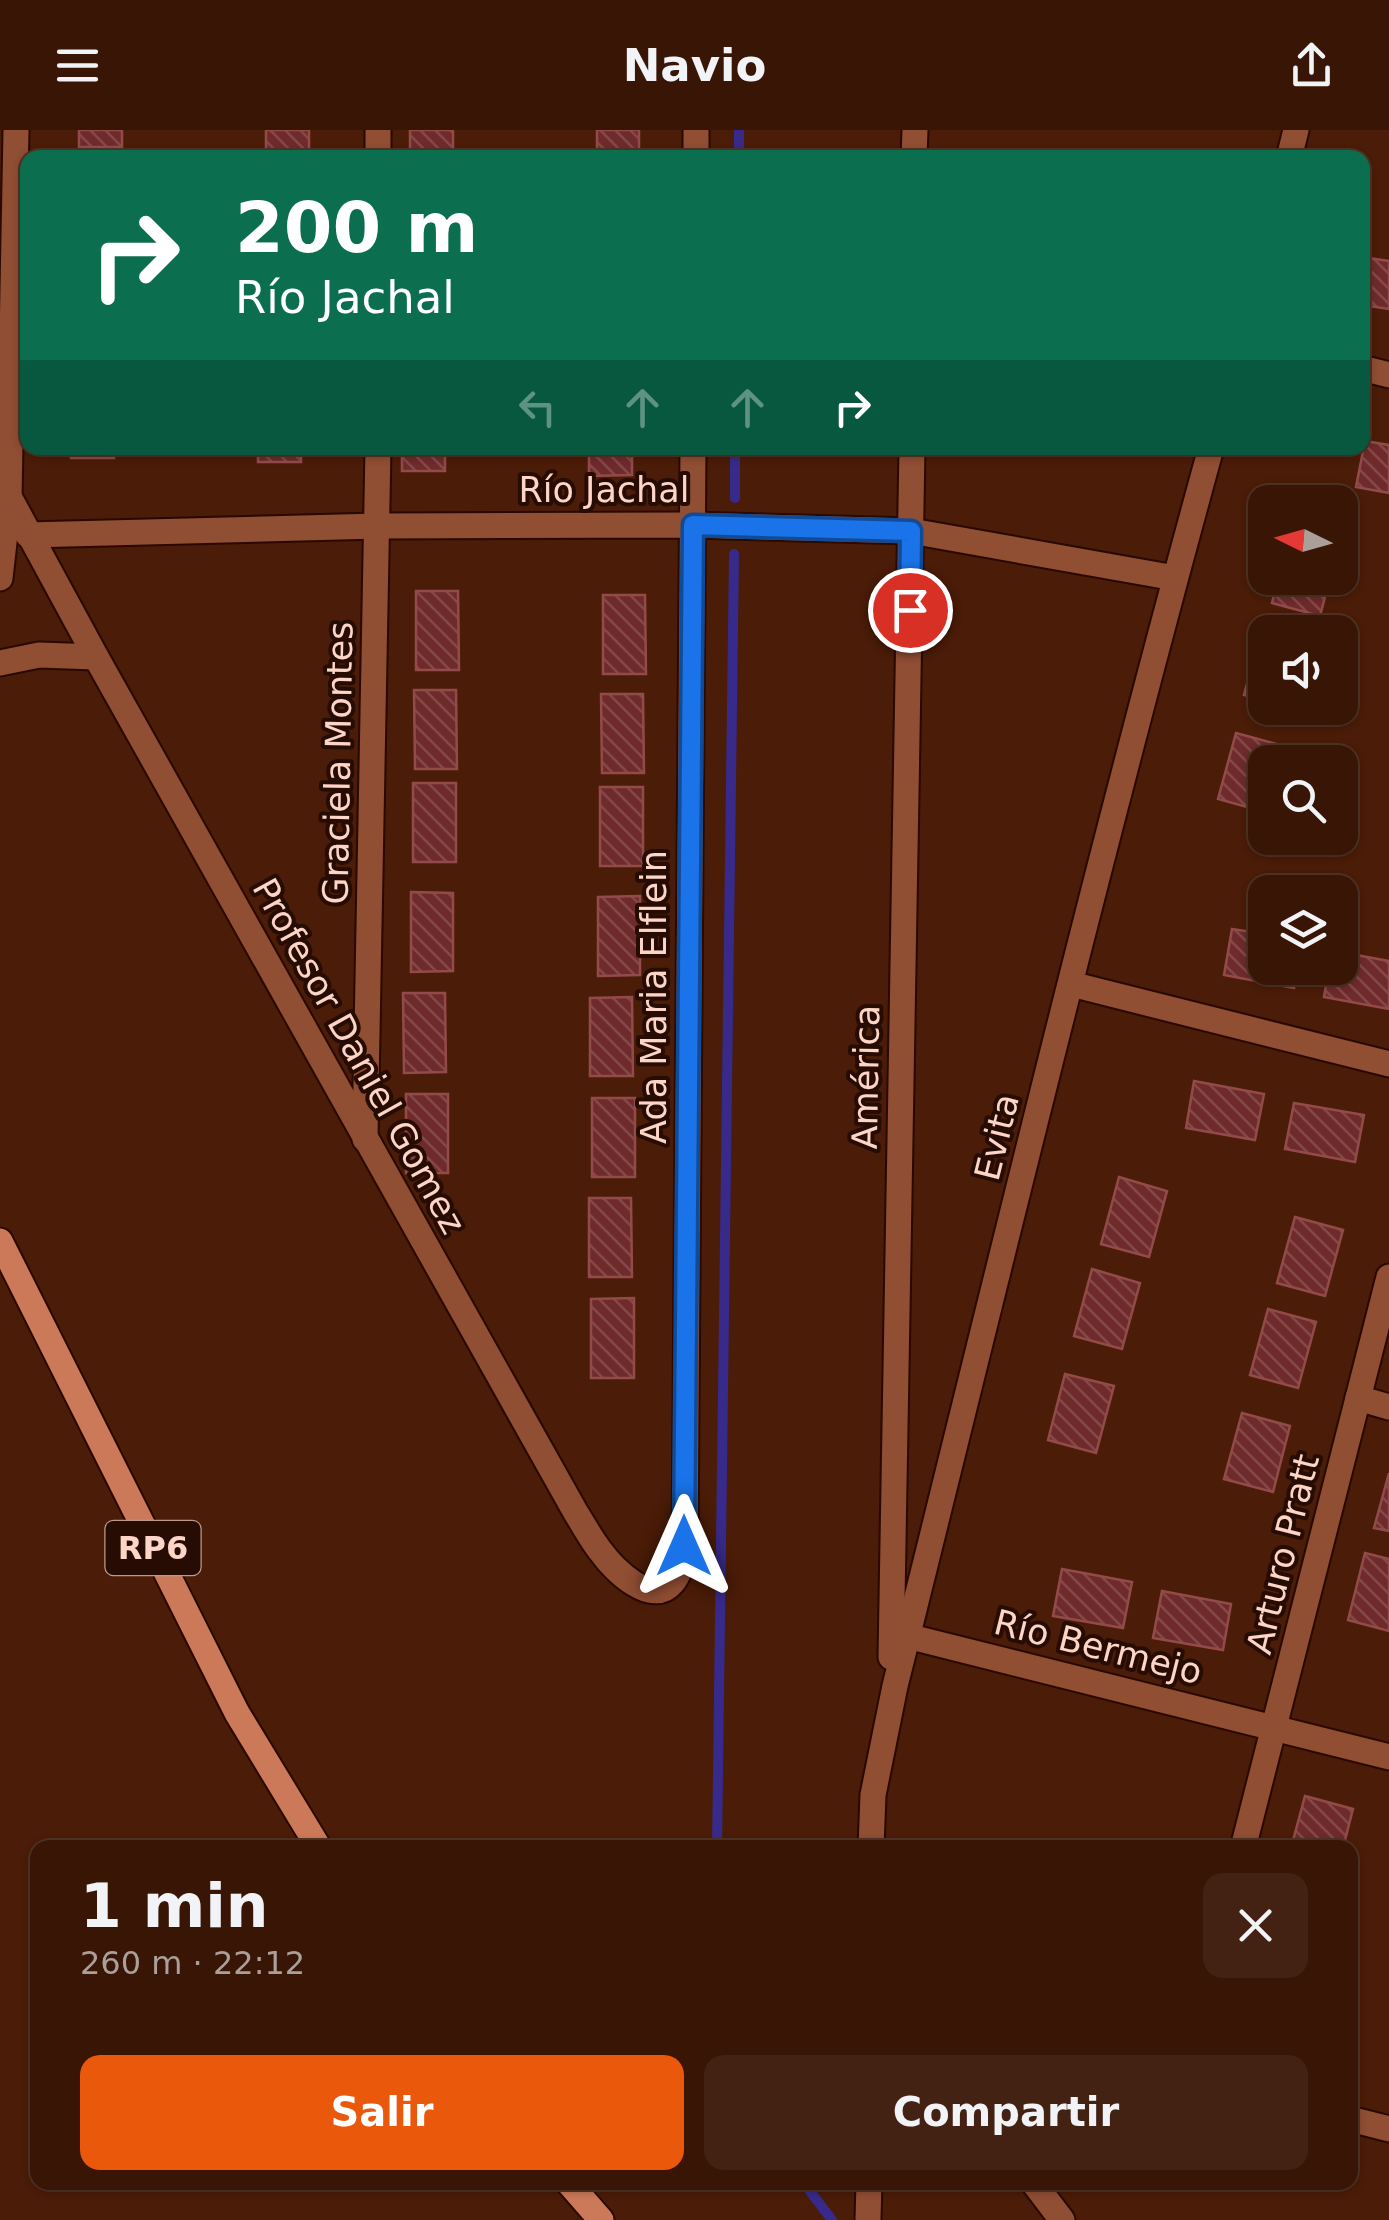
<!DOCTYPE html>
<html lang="es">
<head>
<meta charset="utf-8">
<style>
  body { margin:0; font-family:"DejaVu Sans",sans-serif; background:#432213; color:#f1f3f6; height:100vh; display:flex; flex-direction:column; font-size:38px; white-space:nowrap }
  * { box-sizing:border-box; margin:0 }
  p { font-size:32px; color:#ab9f9a }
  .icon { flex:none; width:55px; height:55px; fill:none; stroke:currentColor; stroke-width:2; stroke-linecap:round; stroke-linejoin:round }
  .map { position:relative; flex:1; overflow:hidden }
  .sheet { position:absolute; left:30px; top:1710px; width:1328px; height:350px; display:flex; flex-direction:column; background:#381505; border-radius:20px; box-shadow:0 2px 8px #0004,0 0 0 2px #523427 }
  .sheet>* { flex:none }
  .guide { position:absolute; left:20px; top:20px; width:1350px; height:305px; border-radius:20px; box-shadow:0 2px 8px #0004,0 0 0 2px #523427; background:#0b6e4f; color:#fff; overflow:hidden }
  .needle { width:65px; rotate:275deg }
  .fabs { position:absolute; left:1248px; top:355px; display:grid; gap:20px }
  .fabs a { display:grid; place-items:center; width:110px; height:110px; border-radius:20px; background:#381505; box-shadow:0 2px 8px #0004,0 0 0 2px #523427; font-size:50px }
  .pin { position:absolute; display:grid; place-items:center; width:85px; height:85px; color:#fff; margin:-42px; border:5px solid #fff; border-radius:50%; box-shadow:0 2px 10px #0007 }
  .me { position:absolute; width:110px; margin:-55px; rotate:0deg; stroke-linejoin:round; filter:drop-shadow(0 0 8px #0008) }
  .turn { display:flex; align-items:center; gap:35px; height:210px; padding:0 50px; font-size:45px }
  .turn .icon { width:130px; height:130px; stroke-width:2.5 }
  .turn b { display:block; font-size:70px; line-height:85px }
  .lanes { display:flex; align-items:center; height:95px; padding:0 50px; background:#0003; justify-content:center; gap:50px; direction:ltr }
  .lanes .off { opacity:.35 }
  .round { display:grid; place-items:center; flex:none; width:105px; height:105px; border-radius:20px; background:#432213 }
  .overview { display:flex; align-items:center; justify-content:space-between; height:170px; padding:0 50px }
  h1 { font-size:60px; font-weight:700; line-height:75px }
  .button { display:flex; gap:20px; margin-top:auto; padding:20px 50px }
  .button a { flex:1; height:115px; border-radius:20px; background:#ea580c; color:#fff; font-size:40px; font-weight:700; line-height:115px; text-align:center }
  .button a+a { background:#432213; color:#f1f3f6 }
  header { display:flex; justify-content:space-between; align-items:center; height:130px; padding:0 50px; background:#381505; font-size:45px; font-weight:700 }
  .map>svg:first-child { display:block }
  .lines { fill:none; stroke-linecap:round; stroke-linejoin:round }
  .stream { stroke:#382a8a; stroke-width:10 }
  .building { fill:url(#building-back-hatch); stroke:#934b4a; stroke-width:2.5 }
  .minor-casing { stroke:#290900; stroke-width:29 }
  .major-casing { stroke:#290900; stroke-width:29 }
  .minor { stroke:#904e33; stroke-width:25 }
  .major { stroke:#cb7958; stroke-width:25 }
  .route-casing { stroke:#114b97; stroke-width:25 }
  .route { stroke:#1a73e8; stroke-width:18 }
  .labels { text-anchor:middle; stroke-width:8; stroke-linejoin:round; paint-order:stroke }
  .shield { fill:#260c03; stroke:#bc998c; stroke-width:2.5 }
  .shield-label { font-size:32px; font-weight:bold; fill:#fdd5c6 }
  .street-label { font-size:35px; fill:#fdd5c6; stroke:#260c03 }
</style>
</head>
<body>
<header><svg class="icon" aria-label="menu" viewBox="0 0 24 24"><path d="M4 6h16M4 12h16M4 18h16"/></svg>Navio<svg class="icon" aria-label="share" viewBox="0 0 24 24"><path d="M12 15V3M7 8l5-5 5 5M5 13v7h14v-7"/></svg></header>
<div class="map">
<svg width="1389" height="2090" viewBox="0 0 1389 2090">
  <defs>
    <pattern id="building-back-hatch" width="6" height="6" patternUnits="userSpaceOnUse" patternTransform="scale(2.5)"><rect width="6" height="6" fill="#6f2a2b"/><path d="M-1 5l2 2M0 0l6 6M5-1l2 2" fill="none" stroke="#844848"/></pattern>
  </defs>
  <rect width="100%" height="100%" fill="#4b1c07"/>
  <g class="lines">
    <g class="stream">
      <polyline points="739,28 739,0"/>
      <polyline points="735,368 735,318"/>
      <polyline points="717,1718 734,424"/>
      <polyline points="803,2052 832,2090"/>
    </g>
  </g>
  <g class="building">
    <rect x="79" y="0" width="43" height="17"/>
    <rect x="266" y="0" width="43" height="21"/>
    <rect x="410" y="0" width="43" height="28"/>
    <rect x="597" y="0" width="42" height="28"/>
    <polygon points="1362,127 1389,131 1389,179 1362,175"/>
    <polygon points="1365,311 1389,315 1389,363 1356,357"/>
    <rect x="71" y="318" width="43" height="10"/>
    <rect x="258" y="318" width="43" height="14"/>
    <rect x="402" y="318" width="43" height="23"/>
    <polygon points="589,318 632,318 632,345 589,346"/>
    <polygon points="1278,448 1330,448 1320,486 1272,473"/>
    <polygon points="416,461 458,461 459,540 416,540"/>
    <polygon points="603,465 645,465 646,544 603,544"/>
    <polygon points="1262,499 1275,502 1265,502 1265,571 1244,565"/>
    <polygon points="414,560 456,560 457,639 415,639"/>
    <polygon points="601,564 643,564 644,643 602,643"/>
    <polygon points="1236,603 1284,616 1280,632 1265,632 1265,682 1218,669"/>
    <rect x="413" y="653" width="43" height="79"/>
    <rect x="600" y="657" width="43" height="79"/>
    <polygon points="411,762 453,763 453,841 411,842"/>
    <polygon points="640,766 640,845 598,846 598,767"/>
    <polygon points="1232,799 1265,804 1265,838 1297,838 1294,858 1224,845"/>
    <polygon points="1340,822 1389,831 1389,879 1324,867 1329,838 1340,838"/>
    <polygon points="403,863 445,863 446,942 404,943"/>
    <polygon points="632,867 633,946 590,946 590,868"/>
    <polygon points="1194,951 1264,964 1255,1010 1186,998"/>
    <rect x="406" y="964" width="42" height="79"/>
    <rect x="592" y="968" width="43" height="79"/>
    <polygon points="1294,973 1364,985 1355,1032 1285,1019"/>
    <polygon points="1119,1047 1167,1061 1149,1127 1101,1114"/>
    <polygon points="589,1068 631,1068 632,1147 589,1147"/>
    <polygon points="1295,1087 1343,1100 1325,1166 1277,1153"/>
    <polygon points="1092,1139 1140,1153 1122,1219 1074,1206"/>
    <polygon points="634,1168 634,1248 591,1248 591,1169"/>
    <polygon points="1268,1179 1316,1192 1298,1258 1250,1245"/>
    <polygon points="1065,1244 1114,1256 1096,1323 1048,1310"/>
    <polygon points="1242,1283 1290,1296 1273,1362 1224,1349"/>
    <polygon points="1389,1343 1389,1401 1374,1398"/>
    <polygon points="1365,1423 1389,1429 1389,1501 1348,1490"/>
    <polygon points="1062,1439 1132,1452 1123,1498 1053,1486"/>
    <polygon points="1162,1461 1231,1474 1223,1520 1153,1508"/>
    <polygon points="1305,1666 1353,1679 1343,1718 1291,1718"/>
  </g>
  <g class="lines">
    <g class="minor-casing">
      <g id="minor">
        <polyline points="378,28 378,0"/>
        <polyline points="696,28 696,0"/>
        <polyline points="914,28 915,0"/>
        <polyline points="1289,28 1296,0"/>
        <polyline points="1362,238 1389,245"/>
        <path d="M0 350 96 527 576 1383C585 1397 592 1411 602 1423 614 1440 652 1477 672 1453 681 1443 682 1429 685 1416L693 318"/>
        <polyline points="28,405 378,396 693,395 911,401 1175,448"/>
        <polyline points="0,448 9,368 16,0"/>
        <polyline points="0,533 39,525 96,527"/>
        <polyline points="1071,854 1389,934"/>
        <polyline points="365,1009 378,318"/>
        <polyline points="1358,1268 1389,1277"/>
        <polyline points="907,1506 1389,1627"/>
        <polyline points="891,1527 912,318"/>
        <path d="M871 1718 873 1665 895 1556C998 1143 1098 728 1211 318"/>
        <polyline points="1243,1718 1389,1147"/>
        <polyline points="1350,1989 1389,1999"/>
        <polyline points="1033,2052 1062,2090"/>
        <polyline points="868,2090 869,2052"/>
      </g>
    </g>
    <g class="major-casing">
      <g id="major">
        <polyline points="0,1111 237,1583 319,1718"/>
        <polyline points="568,2052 601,2090"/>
      </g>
    </g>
    <use href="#minor" class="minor"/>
    <use href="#major" class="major"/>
  </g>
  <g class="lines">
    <g class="route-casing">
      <polyline id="route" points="684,1416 693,395 911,401 910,480"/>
    </g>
    <use href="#route" class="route"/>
  </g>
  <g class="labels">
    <rect class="shield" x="105.5" y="1391" width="95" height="54" rx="8"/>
    <g class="shield-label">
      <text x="153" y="1429">RP6</text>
    </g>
    <g class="street-label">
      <text x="604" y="372">Río Jachal</text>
      <text transform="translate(338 633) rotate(-89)" y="12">Graciela Montes</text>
      <text transform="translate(654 867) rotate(-90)" y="12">Ada Maria Elflein</text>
      <text transform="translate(359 926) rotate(61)" y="12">Profesor Daniel Gomez</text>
      <text transform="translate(866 947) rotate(-89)" y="12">América</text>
      <text transform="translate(997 1007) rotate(-76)" y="12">Evita</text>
      <text transform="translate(1283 1424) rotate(-76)" y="12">Arturo Pratt</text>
      <text transform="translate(1098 1517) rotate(14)" y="12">Río Bermejo</text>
    </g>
  </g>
</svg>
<div class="fabs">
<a><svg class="needle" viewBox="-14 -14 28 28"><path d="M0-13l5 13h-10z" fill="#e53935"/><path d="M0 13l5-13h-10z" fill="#ab9f9a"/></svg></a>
<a><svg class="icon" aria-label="sound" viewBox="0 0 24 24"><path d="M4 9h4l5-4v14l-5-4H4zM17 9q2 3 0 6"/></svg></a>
<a><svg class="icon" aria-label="search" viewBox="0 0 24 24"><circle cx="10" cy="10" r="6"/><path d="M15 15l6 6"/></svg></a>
<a><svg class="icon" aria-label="layers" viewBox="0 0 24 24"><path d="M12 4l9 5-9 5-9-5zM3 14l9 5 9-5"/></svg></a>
</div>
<div class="pin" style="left:910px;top:480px;background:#d93025"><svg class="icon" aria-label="arrive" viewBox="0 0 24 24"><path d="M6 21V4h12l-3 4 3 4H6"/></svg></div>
<svg class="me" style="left:684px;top:1416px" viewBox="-20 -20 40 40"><path d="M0-17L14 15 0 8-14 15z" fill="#1a73e8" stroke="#fff" stroke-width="4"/></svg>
<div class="guide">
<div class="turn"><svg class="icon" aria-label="right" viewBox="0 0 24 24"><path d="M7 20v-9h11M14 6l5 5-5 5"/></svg><div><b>200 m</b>Río Jachal</div></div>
<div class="lanes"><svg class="icon off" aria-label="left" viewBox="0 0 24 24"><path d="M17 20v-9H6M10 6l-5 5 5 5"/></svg><svg class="icon off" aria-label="ahead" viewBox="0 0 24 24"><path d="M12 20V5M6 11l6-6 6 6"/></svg><svg class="icon off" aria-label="ahead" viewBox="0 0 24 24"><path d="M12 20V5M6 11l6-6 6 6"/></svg><svg class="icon" aria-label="right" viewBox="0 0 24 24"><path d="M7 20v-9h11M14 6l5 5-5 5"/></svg></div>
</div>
<section class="sheet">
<div class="overview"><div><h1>1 min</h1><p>260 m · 22:12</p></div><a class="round"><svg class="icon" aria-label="close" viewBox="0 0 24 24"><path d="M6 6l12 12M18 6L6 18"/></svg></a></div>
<div class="button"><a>Salir</a><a>Compartir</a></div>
</section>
</div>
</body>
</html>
